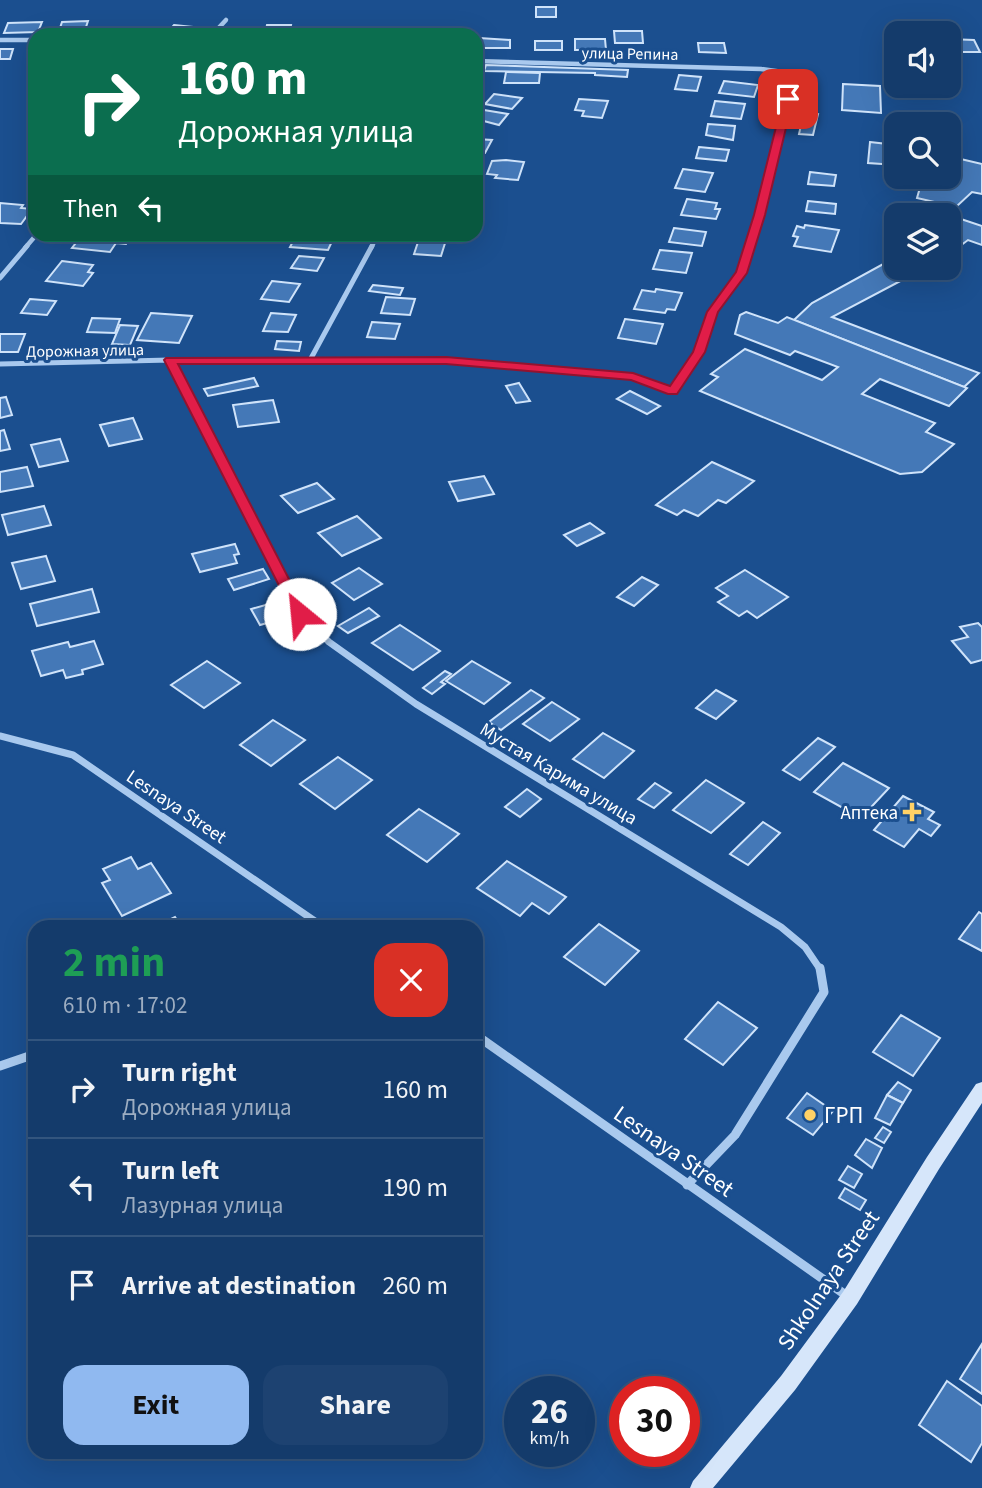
<!DOCTYPE html>
<html lang="en">
<head>
<meta charset="utf-8">
<style>
  body { margin:0; font-family:"Source Sans 3",sans-serif; background:#1d4271; color:#f1f3f6; height:100vh; display:flex; flex-direction:column; font-size:26px; white-space:nowrap }
  * { box-sizing:border-box; margin:0 }
  p { font-size:23px; color:#9dadc1 }
  .icon { flex:none; width:38px; height:38px; fill:none; stroke:currentColor; stroke-width:2; stroke-linecap:round; stroke-linejoin:round }
  .map { position:relative; flex:1; overflow:hidden }
  .side { position:absolute; left:28px; top:920px; width:455px; height:539px; display:flex; flex-direction:column; background:#143b6b; border-radius:21px; box-shadow:0 7px 28px #0002,0 0 0 2px #33557e }
  .side>* { flex:none }
  .top-card { position:absolute; left:28px; top:28px; width:455px; height:214px; border-radius:21px; box-shadow:0 7px 28px #0002,0 0 0 2px #33557e; background:#0b6e4f; color:#fff; overflow:hidden }
  .controls { position:absolute; left:884px; top:21px; display:grid; gap:14px }
  .controls a { display:grid; place-items:center; width:77px; height:77px; border-radius:14px; background:#143b6b; box-shadow:0 7px 28px #0002,0 0 0 2px #33557e; font-size:35px }
  .speed { position:absolute; left:504px; top:1376px; display:flex; gap:14px; font-size:35px; font-weight:700; text-align:center }
  .speed>* { display:grid; place-content:center; width:91px; height:91px; border-radius:50%; background:#143b6b; box-shadow:0 7px 28px #0002,0 0 0 2px #33557e; line-height:1 }
  .speed small { font-size:18px; font-weight:400 }
  .speed .limit { border:10px solid #d22; background:#fff; color:#111 }
  .pin { position:absolute; display:grid; place-items:center; width:60px; height:60px; color:#fff; margin:-30px; border-radius:14px; box-shadow:0 4px 10px #0006 }
  .me { position:absolute; width:77px; margin:-38px; rotate:332deg; stroke-linejoin:round; filter:drop-shadow(0 0 5px #0008) }
  .turn { display:flex; align-items:center; gap:24px; height:147px; padding:0 35px; font-size:32px }
  .turn .icon { width:91px; height:91px; stroke-width:2.5 }
  .turn b { display:block; font-size:49px; line-height:60px }
  .then { display:flex; align-items:center; height:66px; padding:0 35px; background:#0003; gap:14px; font-size:26px }
  .round { display:grid; place-items:center; flex:none; width:74px; height:74px; border-radius:21px; background:#1d4271 }
  .summary { display:flex; align-items:center; justify-content:space-between; height:119px; padding:0 35px }
  h1 { font-size:42px; font-weight:700; line-height:52px; color:#1e9e55 }
  .button { display:flex; gap:14px; margin-top:auto; padding:14px 35px }
  .button a { flex:1; height:80px; border-radius:21px; background:#90b9f0; color:#111; font-size:28px; font-weight:700; line-height:80px; text-align:center }
  .button a+a { background:#1d4271; color:#f1f3f6 }
  ul { padding:0; list-style:none }
  li { display:flex; align-items:center; gap:21px; height:98px; padding:0 35px; border-top:2px solid #33557e }
  li div { flex:1 }
  li b { display:block; font-size:26px }
  li em { font-style:normal }
  .map>svg:first-child { display:block }
  .building { fill:#4478b7; stroke:#cfe3fa; stroke-width:2 }
  .lines { fill:none; stroke-linecap:round; stroke-linejoin:round }
  .street-far3 { stroke:#a9c9ee; stroke-width:4.5 }
  .street-far2 { stroke:#a9c9ee; stroke-width:5 }
  .street-far1 { stroke:#a9c9ee; stroke-width:7 }
  .street { stroke:#a9c9ee; stroke-width:9 }
  .secondary { fill:#d6e6fa; fill-rule:evenodd }
  .route { fill:#e11d48; stroke:#92132f; stroke-width:2 }
  .poi-dot { fill:#ffd166; stroke:#1b4f8f; stroke-width:2.5 }
  .labels { text-anchor:middle; stroke-width:6; stroke-linejoin:round; paint-order:stroke }
  .far-street-label { font-size:16px; fill:#fff; stroke:#1b4f8f }
  .street-label { font-size:19px; fill:#fff; stroke:#1b4f8f }
  .poi-label { font-size:19px; fill:#fff; stroke:#1b4f8f; text-anchor:end }
  .near-poi-label { font-size:23px; fill:#fff; stroke:#1b4f8f; text-anchor:start }
  .near-street-label { font-size:23px; fill:#fff; stroke:#1b4f8f }
</style>
</head>
<body>
<div class="map">
<svg width="982" height="1488" viewBox="0 0 982 1488">
  <rect width="100%" height="100%" fill="#1b4f8f"/>
  <g class="building">
    <rect x="536" y="7" width="20" height="10"/>
    <polygon points="88,21 84,33 58,34 62,22"/>
    <polygon points="42,22 38,32 4,33 8,23"/>
    <polygon points="174,25 194,27 188,35 165,35"/>
    <polygon points="267,25 291,25 289,34 265,34"/>
    <polygon points="614,31 642,31 643,43 615,43"/>
    <polygon points="479,38 510,40 510,48 478,48"/>
    <polygon points="575,39 605,39 606,50 575,50"/>
    <polygon points="948,39 974,40 980,52 953,52"/>
    <rect x="535" y="41" width="27" height="9"/>
    <polygon points="698,43 724,43 726,53 699,52"/>
    <polygon points="0,49 13,49 10,59 0,59"/>
    <polygon points="486,65 628,70 627,77 595,75 595,73 484,71"/>
    <polygon points="506,72 540,73 539,83 504,83"/>
    <polygon points="679,75 701,77 697,91 675,89"/>
    <polygon points="724,81 758,85 754,97 719,93"/>
    <polygon points="843,84 880,86 881,113 842,110"/>
    <polygon points="494,94 522,98 512,109 485,104"/>
    <polygon points="579,99 608,101 602,118 582,116 584,111 575,110"/>
    <polygon points="715,101 745,104 741,119 711,116"/>
    <polygon points="484,110 508,114 499,125 476,119"/>
    <polygon points="804,112 818,114 813,135 799,134"/>
    <polygon points="708,124 735,126 733,140 706,135"/>
    <polygon points="476,139 492,140 485,153 476,152"/>
    <polygon points="870,142 896,145 896,165 868,163"/>
    <polygon points="699,147 729,150 726,161 696,158"/>
    <polygon points="948,156 982,164 982,194 972,192 956,207 917,198 923,177 948,177"/>
    <polygon points="506,160 524,162 518,180 495,178 497,175 487,174 492,161"/>
    <polygon points="683,169 713,173 705,192 675,188"/>
    <polygon points="810,172 836,175 834,186 808,184"/>
    <polygon points="687,199 717,203 715,209 720,209 716,219 681,215"/>
    <polygon points="808,201 836,204 835,214 806,211"/>
    <polygon points="0,203 23,205 21,208 32,209 21,224 0,223"/>
    <polygon points="955,217 982,226 982,245 968,240 948,255 948,222"/>
    <polygon points="805,225 839,230 831,252 794,246 798,237 793,236 797,226 804,228"/>
    <polygon points="674,228 706,232 702,246 669,242"/>
    <polygon points="83,234 133,234 126,244 116,243 110,252 72,248"/>
    <polygon points="297,234 332,234 335,235 328,250 290,247"/>
    <polygon points="419,239 446,240 441,256 414,254"/>
    <polygon points="660,250 692,253 686,273 653,269"/>
    <polygon points="299,256 324,258 317,271 291,268"/>
    <polygon points="896,257 896,268 925,268 832,317 979,373 964,387 794,320 812,303"/>
    <polygon points="62,261 93,265 88,272 93,273 83,286 46,281"/>
    <polygon points="272,281 300,284 289,302 261,299"/>
    <polygon points="373,285 403,288 400,295 369,291"/>
    <polygon points="656,289 682,293 675,310 667,309 665,313 634,309 642,290 655,292"/>
    <polygon points="386,297 415,299 410,315 381,313"/>
    <polygon points="30,299 56,301 47,315 21,313"/>
    <polygon points="746,312 778,323 787,317 967,388 949,406 880,379 862,394 935,423 926,432 954,444 922,472 900,474 700,391 718,377 711,374 745,349 822,380 838,367 795,351 790,355 735,334 740,315"/>
    <polygon points="151,313 192,316 179,343 137,340"/>
    <polygon points="271,313 296,315 288,332 263,331"/>
    <polygon points="92,318 120,319 115,333 87,332"/>
    <polygon points="625,319 663,324 656,344 618,338"/>
    <polygon points="372,322 400,324 395,339 367,337"/>
    <polygon points="120,325 138,326 130,345 112,344"/>
    <polygon points="0,334 25,334 18,352 0,352"/>
    <polygon points="277,341 301,342 299,351 275,349"/>
    <polygon points="254,378 258,386 208,396 204,389"/>
    <polygon points="519,383 530,401 516,403 506,386"/>
    <polygon points="630,391 660,406 647,414 617,399"/>
    <polygon points="6,397 12,415 0,418 0,398"/>
    <polygon points="273,400 279,422 238,427 233,405"/>
    <polygon points="133,418 142,439 109,446 100,425"/>
    <polygon points="4,430 10,449 0,451 0,431"/>
    <polygon points="60,439 68,461 39,467 31,445"/>
    <polygon points="712,462 754,481 726,503 718,500 698,516 684,510 677,515 656,505"/>
    <polygon points="27,467 33,486 0,492 0,472"/>
    <polygon points="484,476 494,494 458,501 449,482"/>
    <polygon points="317,483 334,499 298,513 281,496"/>
    <polygon points="44,506 51,525 8,535 2,515"/>
    <polygon points="357,516 381,538 342,556 318,533"/>
    <polygon points="590,523 604,533 577,546 564,535"/>
    <polygon points="235,544 239,554 234,555 237,563 200,572 192,554"/>
    <polygon points="46,556 55,581 21,589 12,563"/>
    <polygon points="359,568 382,584 354,600 332,583"/>
    <polygon points="263,569 269,579 234,590 228,579"/>
    <polygon points="745,570 788,597 757,618 747,611 739,616 718,602 728,596 716,588"/>
    <polygon points="642,577 658,585 634,606 617,597"/>
    <polygon points="92,589 99,612 37,626 30,604"/>
    <polygon points="280,601 289,617 260,625 251,609"/>
    <polygon points="369,608 379,616 348,633 338,626"/>
    <polygon points="978,623 982,627 982,660 971,663 952,641 968,637 960,627"/>
    <polygon points="400,625 440,651 413,670 372,643"/>
    <polygon points="94,641 103,664 82,670 83,674 66,678 63,670 41,676 32,651 68,642 70,647"/>
    <polygon points="207,661 240,683 204,708 171,685"/>
    <polygon points="472,661 510,683 484,704 446,681"/>
    <polygon points="445,671 451,674 441,682 445,684 432,694 423,688"/>
    <polygon points="531,690 544,698 501,730 489,722"/>
    <polygon points="716,690 736,701 716,719 696,708"/>
    <polygon points="552,702 579,719 550,741 523,724"/>
    <polygon points="273,720 305,740 271,766 240,745"/>
    <polygon points="603,733 634,751 604,778 573,759"/>
    <polygon points="818,738 835,747 800,780 783,770"/>
    <polygon points="338,757 372,780 335,809 300,784"/>
    <polygon points="843,763 889,788 861,818 814,792"/>
    <polygon points="706,780 744,803 711,833 673,810"/>
    <polygon points="655,783 671,793 654,808 638,799"/>
    <polygon points="527,789 541,799 520,817 505,807"/>
    <polygon points="903,796 934,812 928,819 940,825 931,836 919,829 904,847 874,830"/>
    <polygon points="419,809 459,834 427,862 387,835"/>
    <polygon points="763,822 780,833 748,865 730,854"/>
    <polygon points="131,857 138,869 151,863 171,893 122,916 102,883 110,880 103,869"/>
    <polygon points="507,861 566,897 549,914 532,903 520,916 477,888"/>
    <polygon points="979,912 982,914 982,951 959,939"/>
    <polygon points="175,917 182,928 152,928"/>
    <polygon points="599,924 639,951 605,985 564,957"/>
    <polygon points="718,1002 757,1028 723,1065 685,1039"/>
    <polygon points="901,1015 940,1038 913,1076 873,1052"/>
    <polygon points="898,1082 911,1090 903,1103 887,1095"/>
    <polygon points="807,1093 833,1111 813,1135 787,1118"/>
    <polygon points="887,1095 903,1103 890,1125 875,1118"/>
    <polygon points="883,1127 891,1132 884,1143 875,1138"/>
    <polygon points="866,1139 882,1148 872,1168 855,1155"/>
    <polygon points="848,1166 862,1174 854,1188 839,1180"/>
    <polygon points="845,1188 866,1200 860,1210 839,1198"/>
    <polygon points="982,1344 982,1394 960,1379"/>
    <polygon points="947,1381 982,1406 982,1443 971,1462 919,1425"/>
  </g>
  <g class="lines">
    <g class="street-far3">
      <polyline points="212,35 226,20"/>
      <polyline points="0,40 35,40"/>
      <polyline points="476,61 761,69 783,72 792,77 760,215 749,248"/>
      <polyline points="25,248 37,234"/>
      <polyline points="371,248 378,234"/>
    </g>
    <g class="street-far2">
      <polyline points="0,278 27,246"/>
      <polyline points="170,360 274,564"/>
      <polyline points="309,362 372,246"/>
      <polyline points="0,364 170,360 446,361 633,377 672,392 699,352 713,312 741,273 750,246"/>
    </g>
    <g class="street-far1">
      <polyline points="274,562 300,614 329,642 416,704 781,927 805,947 820,969"/>
      <polyline points="0,736 73,755 325,928"/>
    </g>
    <g class="street">
      <polyline points="476,1035 850,1298"/>
      <polyline points="0,1066 35,1054"/>
      <polyline points="687,1185 735,1135 824,992 820,968"/>
    </g>
    <polygon class="secondary" points="982,1082 982,1103 939,1169 857,1304 795,1390 713,1488 690,1488 693,1481 781,1376 843,1292 927,1157 976,1084"/>
  </g>
  <polygon class="route" points="788,96 793,99 765,215 747,273 718,312 705,352 677,394 668,394 631,380 446,364 178,364 307,614 305,617 295,617 164,360 166,358 446,357 633,373 670,386 693,352 707,312 736,272 754,215 783,99"/>
  <g class="poi-dot">
    <path d="M908.5 801.5h7v7h7v7h-7v7h-7v-7h-7v-7h7z"/>
    <circle cx="810" cy="1115" r="7"/>
  </g>
  <g class="labels">
    <g class="far-street-label">
      <text transform="translate(630 53) rotate(1)" y="6">улица Репина</text>
      <text transform="translate(85 350) rotate(-1)" y="6">Дорожная улица</text>
    </g>
    <g class="street-label">
      <text transform="translate(559 773) rotate(31)" y="7">Мустая Карима улица</text>
      <text transform="translate(177 806) rotate(34)" y="7">Lesnaya Street</text>
    </g>
    <g class="poi-label">
      <text x="898" y="819">Аптека</text>
    </g>
    <g class="near-poi-label">
      <text x="824" y="1123">ГРП</text>
    </g>
    <g class="near-street-label">
      <text transform="translate(674 1151) rotate(35)" y="8">Lesnaya Street</text>
      <text transform="translate(828 1280) rotate(-56)" y="8">Shkolnaya Street</text>
    </g>
  </g>
</svg>
<div class="controls">
<a><svg class="icon" aria-label="sound" viewBox="0 0 24 24"><path d="M4 9h4l5-4v14l-5-4H4zM17 9q2 3 0 6"/></svg></a>
<a><svg class="icon" aria-label="search" viewBox="0 0 24 24"><circle cx="10" cy="10" r="6"/><path d="M15 15l6 6"/></svg></a>
<a><svg class="icon" aria-label="layers" viewBox="0 0 24 24"><path d="M12 4l9 5-9 5-9-5zM3 14l9 5 9-5"/></svg></a>
</div>
<div class="speed"><div>26<small>km/h</small></div><div class="limit">30</div></div>
<div class="pin" style="left:788px;top:99px;background:#d93025"><svg class="icon" aria-label="arrive" viewBox="0 0 24 24"><path d="M6 21V4h12l-3 4 3 4H6"/></svg></div>
<svg class="me" style="left:300px;top:614px" viewBox="-20 -20 40 40"><circle r="19" fill="#fff"/><path d="M0-13L10 11 0 6-10 11z" fill="#e11d48"/></svg>
<div class="top-card">
<div class="turn"><svg class="icon" aria-label="right" viewBox="0 0 24 24"><path d="M7 20v-9h11M14 6l5 5-5 5"/></svg><div><b>160 m</b>Дорожная улица</div></div>
<div class="then">Then<svg class="icon" aria-label="left" viewBox="0 0 24 24"><path d="M17 20v-9H6M10 6l-5 5 5 5"/></svg></div>
</div>
<section class="side">
<div class="summary"><div><h1>2 min</h1><p>610 m · 17:02</p></div><a class="round" style="background:#d93025;color:#fff"><svg class="icon" aria-label="close" viewBox="0 0 24 24"><path d="M6 6l12 12M18 6L6 18"/></svg></a></div>
<ul>
<li><svg class="icon" aria-label="right" viewBox="0 0 24 24"><path d="M7 20v-9h11M14 6l5 5-5 5"/></svg><div><b>Turn right</b><p>Дорожная улица</p></div><em>160 m</em></li>
<li><svg class="icon" aria-label="left" viewBox="0 0 24 24"><path d="M17 20v-9H6M10 6l-5 5 5 5"/></svg><div><b>Turn left</b><p>Лазурная улица</p></div><em>190 m</em></li>
<li><svg class="icon" aria-label="arrive" viewBox="0 0 24 24"><path d="M6 21V4h12l-3 4 3 4H6"/></svg><div><b>Arrive at destination</b></div><em>260 m</em></li>
</ul>
<div class="button"><a>Exit</a><a>Share</a></div>
</section>
</div>
</body>
</html>
